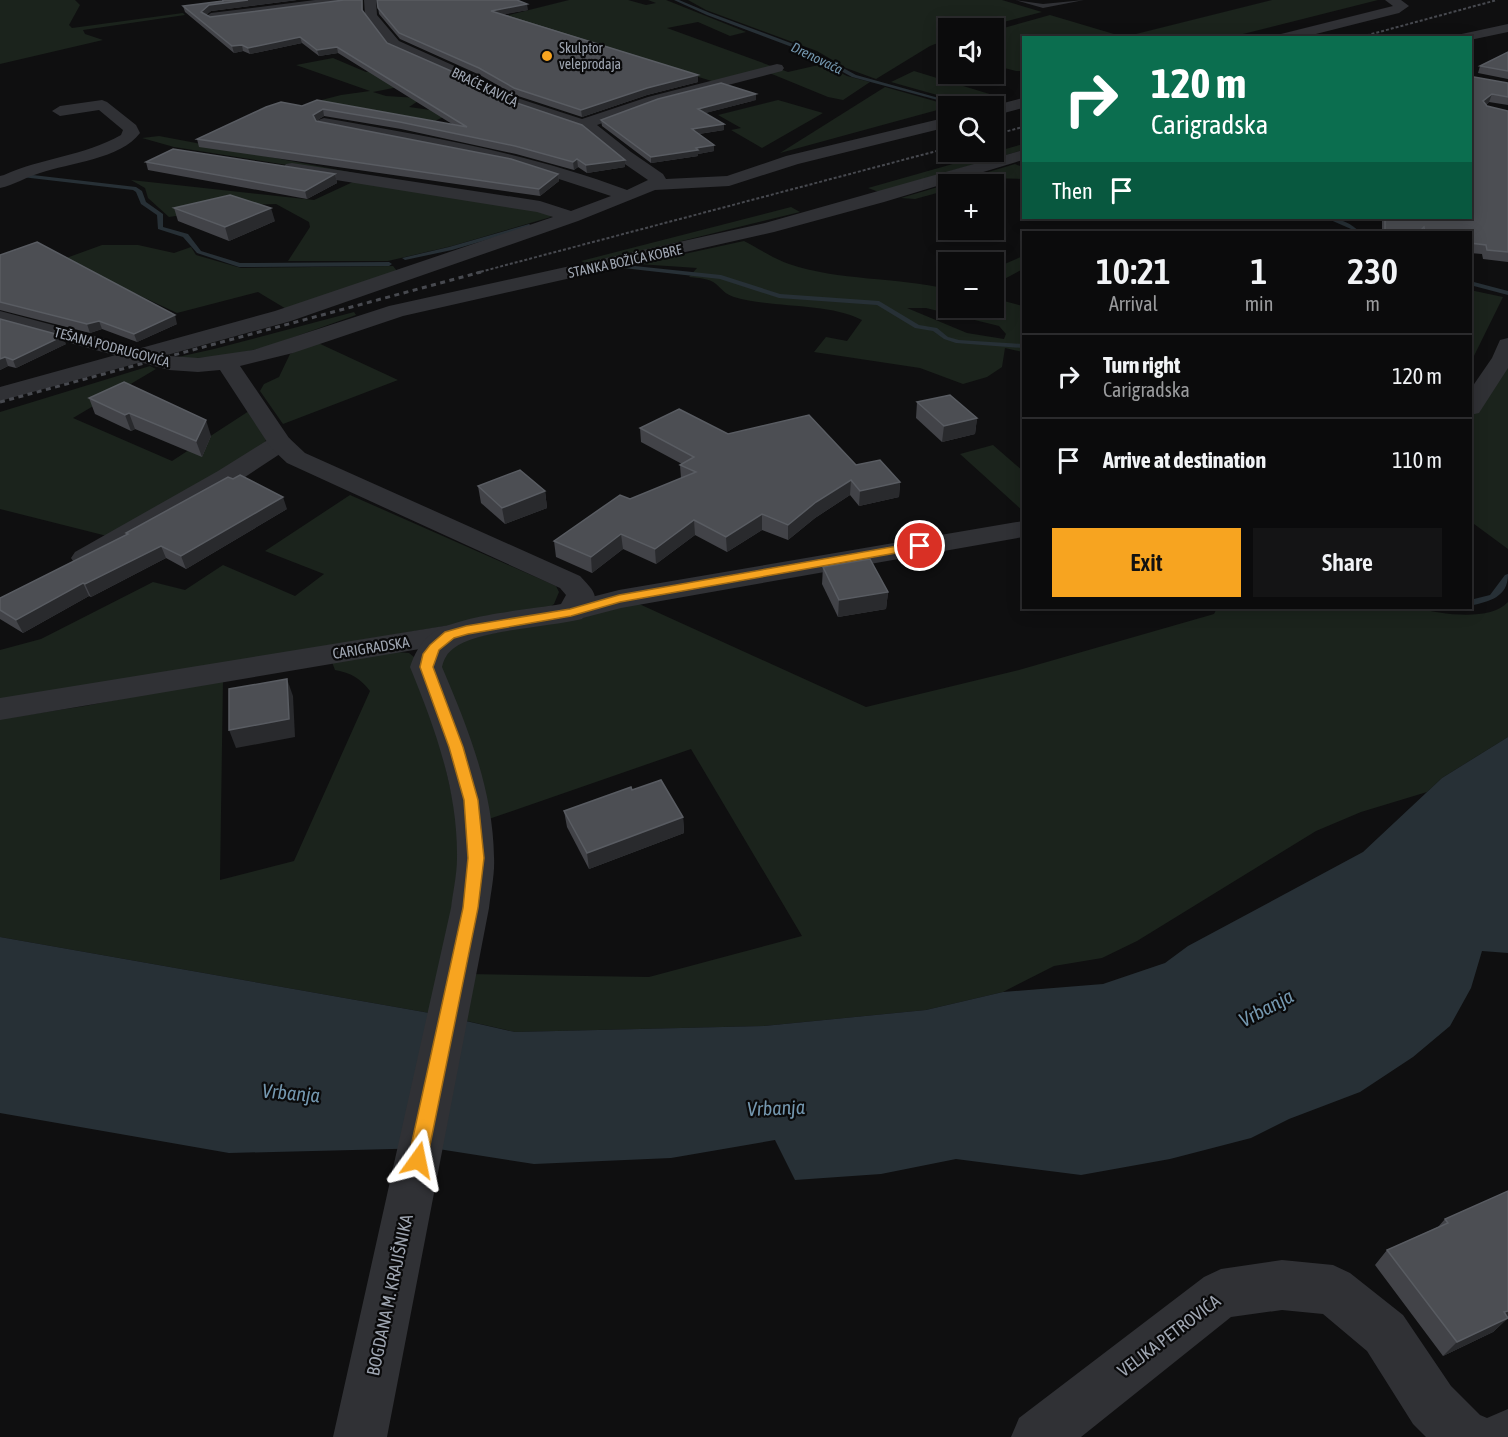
<!DOCTYPE html>
<html lang="en">
<head>
<meta charset="utf-8">
<style>
  body { margin:0; font-family:"Asap Condensed",sans-serif; background:#141415; color:#f1f3f6; height:100vh; display:flex; flex-direction:column; font-size:22px; white-space:nowrap }
  * { box-sizing:border-box; margin:0 }
  p { font-size:20px; color:#9a9b9d }
  .icon { flex:none; width:33px; height:33px; fill:none; stroke:currentColor; stroke-width:2; stroke-linecap:round; stroke-linejoin:round }
  .map { position:relative; flex:1; overflow:hidden }
  .side { position:absolute; left:1022px; top:231px; width:450px; height:378px; display:flex; flex-direction:column; background:#0b0b0c; border-radius:0px; box-shadow:0 3px 15px #0003,0 0 0 2px #2b2b2d }
  .side>* { flex:none }
  .hud { position:absolute; left:1022px; top:36px; width:450px; height:183px; border-radius:0px; box-shadow:0 3px 15px #0003,0 0 0 2px #2b2b2d; background:#0b6e4f; color:#fff; overflow:hidden }
  .controls { position:absolute; left:938px; top:18px; display:grid; gap:12px }
  .controls a { display:grid; place-items:center; width:66px; height:66px; border-radius:0px; background:#0b0b0c; box-shadow:0 3px 15px #0003,0 0 0 2px #2b2b2d; font-size:30px }
  .pin { position:absolute; display:grid; place-items:center; width:51px; height:51px; color:#fff; margin:-26px; border:3px solid #fff; border-radius:50%; box-shadow:0 2px 6px #0007 }
  .me { position:absolute; width:66px; margin:-33px; rotate:12deg; stroke-linejoin:round; filter:drop-shadow(0 0 4px #0008) }
  .turn { display:flex; align-items:center; gap:21px; height:126px; padding:0 30px; font-size:27px }
  .turn .icon { width:78px; height:78px; stroke-width:2.5 }
  .turn b { display:block; font-size:42px; line-height:51px }
  .then { display:flex; align-items:center; height:57px; padding:0 30px; background:#0003; gap:12px; font-size:22px }
  .eta { display:flex; justify-content:space-evenly; align-items:center; height:102px; text-align:center }
  .eta b { font-size:36px; font-weight:600; line-height:42px }
  .cta { display:flex; gap:12px; margin-top:auto; padding:12px 30px }
  .cta a { flex:1; height:69px; border-radius:0px; background:#f7a420; color:#111; font-size:24px; font-weight:600; line-height:69px; text-align:center }
  .cta a+a { background:#141415; color:#f1f3f6 }
  ul { padding:0; list-style:none }
  li { display:flex; align-items:center; gap:18px; height:84px; padding:0 30px; border-top:2px solid #2b2b2d }
  li div { flex:1 }
  li b { display:block; font-size:22px }
  li em { font-style:normal }
  .map>svg:first-child { display:block }
  .green { fill:#1b231c; fill-rule:evenodd }
  .water { fill:#273036 }
  .lines { fill:none; stroke-linecap:round; stroke-linejoin:round }
  .stream { fill:#273036; fill-rule:evenodd }
  .service { fill:#303135; fill-rule:evenodd }
  .minor { fill:#303135; fill-rule:evenodd }
  .tertiary { fill:#303135; fill-rule:evenodd }
  .rail-far1 { stroke:#47494f; stroke-width:2; stroke-dasharray:3 2; stroke-linecap:butt }
  .rail { stroke:#47494f; stroke-width:3; stroke-dasharray:5 4.5; stroke-linecap:butt }
  .wall { fill:#424348 }
  .shaded-wall { fill:#292a2d }
  .building { fill:#4c4e53; stroke:#595c62; stroke-width:1.5 }
  .route { fill:#f7a420; stroke:#a16b15; stroke-width:1.5 }
  .poi-dot { fill:#f7a420; stroke:#0a0a0b; stroke-width:2 }
  .labels { text-anchor:middle; stroke-width:4.5; stroke-linejoin:round; paint-order:stroke }
  .far-poi-label { font-size:14px; fill:#9fa6b2; stroke:#0a0a0b; text-anchor:start }
  .far-water-label { font-size:14px; font-style:italic; fill:#7497af; stroke:#0a0a0b }
  .far-street-label { font-size:14px; fill:#9fa6b2; stroke:#0a0a0b }
  .street-label { font-size:15px; fill:#9fa6b2; stroke:#0a0a0b }
  .near-street-label { font-size:18px; fill:#9fa6b2; stroke:#0a0a0b }
  .near-water-label { font-size:20px; font-style:italic; fill:#7497af; stroke:#0a0a0b }
</style>
</head>
<body>
<div class="map">
<svg width="1508" height="1437" viewBox="0 0 1508 1437">
  <rect width="100%" height="100%" fill="#0f0f10"/>
  <g class="green">
    <polygon points="0,0 75,0 80,5 69,25 72,28 183,13 185,15 83,30 85,34 103,40 0,64"/>
    <polygon points="569,0 628,0 646,5 656,3 648,0 666,0 746,32 730,36 698,22 667,28 774,67 715,82 501,17"/>
    <polygon points="688,0 1002,0 1042,12 980,28 948,28 948,39 930,46 876,79 846,68 817,51 706,10"/>
    <polygon points="1272,0 1378,0 1231,37 1023,38 1023,71 1016,71 993,65 993,31 1050,15 1124,37"/>
    <polygon points="333,58 366,72 420,61 454,76 373,92 386,96 418,98 418,101 409,107 452,113 435,121 310,103 341,95 370,91 296,65"/>
    <polygon points="823,64 847,76 870,82 843,100 828,97 767,72 780,69 788,72"/>
    <polygon points="914,71 996,96 969,104 891,82"/>
    <polygon points="885,87 952,106 780,153"/>
    <polygon points="778,100 823,113 762,148 731,130 741,128 718,115"/>
    <polygon points="159,136 360,174 356,176 174,147 142,138"/>
    <polygon points="1023,144 1023,150 879,192 868,188"/>
    <polygon points="1015,164 1023,167 1023,179 986,178 965,184 948,184 948,190 915,199 901,198"/>
    <polygon points="131,180 314,200 355,181 547,212 551,217 452,246 388,261 288,261 310,227 309,222 276,204 247,205 169,217 148,198 145,188"/>
    <polygon points="791,207 800,212 588,264 581,261"/>
    <path d="M744 241C758 248 774 259 789 264 839 281 896 277 948 289V308H993V298L1023 306V352L1005 348 1002 367 987 377 963 384 920 368 814 352 826 337 847 341 862 320C826 302 775 309 734 297 725 294 723 290 716 284 709 278 698 278 689 277L697 268 638 264ZM907 308H926L999 326 1006 334 1004 339 967 333Z"/>
    <polygon points="102,245 138,245 174,253 191,247 196,255 241,268 393,266 397,271 288,310 258,292 177,313 115,284 58,261"/>
    <polygon points="1023,256 1023,269 993,285 993,269"/>
    <polygon points="1470,290 1503,297 1470,364"/>
    <polygon points="354,312 356,315 266,347 223,357 169,359 214,349"/>
    <polygon points="316,342 398,380 283,424 260,391 264,384 279,377 290,354"/>
    <polygon points="1508,363 1508,549 1470,521 1470,413"/>
    <polygon points="150,366 156,369 73,418 172,461 249,411 266,439 265,444 111,537 0,509 0,412"/>
    <polygon points="993,445 1023,471 1023,511 960,454"/>
    <polygon points="350,495 556,586 559,592 554,604 547,609 0,700 0,650 41,639 153,582 185,590 223,565 295,596 324,574 265,551"/>
    <path d="M1508 602V737L1442 778 1427 792 1361 812 1316 831 1137 941 1102 958 1054 966 1003 992 926 1010 764 1026 515 1032 458 1019 467 974 649 977 802 936 691 749 486 820 439 666 456 641 637 603 866 707 1019 670 1214 614 1217 608H1417C1440 614 1490 622 1508 602Z"/>
    <path d="M397 652 409 653 419 661 436 726 462 840 435 1014 0 937V719L85 706 223 679 220 880 294 861 370 691C360 678 351 673 335 670L332 662Z"/>
  </g>
  <polygon class="water" points="1508,737 1508,953 1482,951 1471,988 1450,1026 1413,1057 1360,1092 1289,1119 1251,1138 1170,1159 1081,1175 956,1159 881,1174 795,1180 775,1140 671,1158 534,1164 432,1148 229,1153 0,1113 0,937 435,1014 515,1032 764,1026 926,1010 1003,992 1103,984 1165,963 1188,946 1363,852 1442,778"/>
  <g class="lines">
    <g class="stream">
      <polygon points="674,0 679,0 710,13 812,51 856,75 964,105 960,106 852,77 808,53 707,15"/>
      <polygon points="24,174 136,187 142,191 146,202 163,214 163,227 188,234 201,251 240,263 389,262 392,264 389,266 239,267 197,253 183,237 158,229 157,215 141,204 136,192 133,190 22,177 22,175"/>
      <path d="M1326 218C1336 217 1353 223 1359 232H1353L1351 229Z"/>
      <polygon points="529,224 532,226 531,227 452,250 405,260 402,258 449,247"/>
      <polygon points="625,265 721,275 780,294 879,301 919,325 937,328 948,337 959,340 1023,344 1023,348 956,343 944,339 933,331 915,328 877,305 779,298 720,279 623,268 623,266"/>
      <polygon points="1470,281 1508,291 1508,295 1470,285"/>
      <path d="M1508 574C1508 598 1489 601 1470 606V600L1490 595 1505 575Z"/>
    </g>
    <polygon class="service" points="1015,0 1043,4 1084,0 1043,8"/>
    <g class="minor">
      <polygon points="315,0 351,0 345,4 211,21 205,17 211,13"/>
      <path d="M364 0H376L377 15 399 41 479 77 514 97 582 119 648 97 777 64 782 65 784 68 782 71 658 103 597 125 631 152 663 174 666 179 727 176 786 156 948 117V127L798 164 729 186 655 190 578 221 291 321 0 401V387L275 311 553 217 537 212 292 173 286 172 283 168 286 164 292 163 540 201 571 211 611 196 513 164 318 126 316 123 318 120 324 118C427 136 529 153 627 190L648 180 619 160 584 130 504 103 469 83 389 47 365 15Z"/>
      <polygon points="1385,0 1401,0 1409,6 1399,13 1300,38 1276,38 1277,35 1393,6"/>
      <polygon points="1023,98 1023,108 993,116 992,106"/>
      <path d="M102 100 107 102 136 125 140 133C121 159 69 163 40 173 26 177 14 185 0 188V176L4 175C41 158 84 156 121 135L123 130 99 110 60 116 52 111 60 106Z"/>
      <polygon points="1508,338 1508,368 1479,413 1470,415 1470,390 1492,358 1500,340"/>
      <polygon points="280,435 289,438 293,443 289,448 236,483 95,564 85,567 75,564 71,558 75,552 218,471 271,438"/>
      <polygon points="1023,521 1023,537 621,608 571,621 560,619 556,612 560,605 619,590"/>
      <polygon points="450,625 461,628 465,635 461,642 0,720 0,698"/>
      <polygon points="1282,1260 1333,1265 1350,1273 1403,1315 1451,1386 1480,1415 1487,1418 1508,1409 1508,1437 1426,1437 1413,1424 1367,1351 1323,1314 1282,1310 1231,1317 1081,1437 1011,1437 1019,1418 1204,1277 1221,1269"/>
    </g>
    <g class="tertiary">
      <polygon points="1508,24 1508,32 1470,40 1470,38 1456,38 1457,35"/>
      <path d="M1023 150V160L884 202 774 232 403 316 293 353 240 366 289 438 305 453 580 576C599 596 600 598 582 619 550 627 477 630 454 648 447 653 444 659 442 667 468 728 493 790 494 857 495 874 491 891 489 908L387 1437H333L451 908C453 891 457 875 457 858 458 791 435 728 410 667 414 655 420 643 430 635 455 615 528 610 561 604L566 595 560 588 287 463 271 448 220 370 198 372 169 370 0 324V311L170 356 198 358 253 350 389 306 765 223Z"/>
    </g>
    <g class="rail-far1">
      <polyline points="1357,38 1497,0"/>
      <polyline points="993,135 1023,127"/>
      <polyline points="476,273 948,148"/>
    </g>
    <polyline class="rail" points="0,402 481,272"/>
  </g>
  <g class="wall">
    <polygon points="222,0 297,0 211,11 206,15 210,17 344,0 362,0 363,12 387,43 502,98 625,160 625,167 587,173 578,167 574,170 516,154 401,129 324,116 316,121 558,174 559,181 540,196 199,147 197,139 302,106 452,124 338,53 319,56 302,43 250,54 243,51 234,53 185,12 183,6 222,1"/>
    <polygon points="377,0 528,10 503,14 698,75 698,82 647,95 582,117 515,95 480,75 400,39 379,14"/>
    <polygon points="1508,52 1508,79 1478,73 1480,66"/>
    <polygon points="1470,80 1508,83 1508,105 1489,102 1486,105 1487,106 1508,111 1508,262 1483,259 1482,254 1470,253 1470,232 1382,232 1382,218 1470,218"/>
    <polygon points="756,100 705,113 724,130 699,134 714,151 698,154 698,156 651,163 602,126 601,120"/>
    <polygon points="146,162 335,174 337,183 307,199 148,170"/>
    <polygon points="174,208 275,221 229,241 178,221"/>
    <polygon points="0,255 177,324 137,342 102,329 90,333 0,310"/>
    <polygon points="0,319 66,344 16,368 8,366 0,370"/>
    <polygon points="89,398 211,436 202,457 135,429 131,431 95,414"/>
    <polygon points="917,402 977,418 975,434 942,442 916,418"/>
    <polygon points="640,428 728,434 856,465 900,482 899,497 859,506 850,495 815,518 788,540 762,530 727,552 695,535 656,564 623,549 592,573 556,557 554,541 630,499 681,478 680,465 682,464 641,442"/>
    <polygon points="478,486 545,491 547,508 505,524 481,503"/>
    <polygon points="287,509 186,569 166,558 91,597 89,596 23,633 0,619 0,598 127,535 126,533"/>
    <polygon points="823,567 888,592 886,609 838,617 822,584"/>
    <polygon points="632,790 683,817 684,833 589,869 567,827 564,811"/>
    <polygon points="1508,1191 1508,1318 1493,1332 1443,1356 1375,1265 1387,1250 1438,1227 1445,1219"/>
  </g>
  <g class="shaded-wall">
    <polygon points="248,0 297,0 211,11 203,18 201,12 209,5"/>
    <polygon points="527,4 528,10 491,17 491,11"/>
    <polygon points="300,37 302,43 250,54 248,48"/>
    <polygon points="242,45 243,51 234,53 232,46"/>
    <polygon points="337,47 338,53 319,56 317,50"/>
    <polygon points="698,75 698,82 647,95 582,117 581,110 647,88"/>
    <polygon points="756,94 756,100 698,115 698,109"/>
    <polygon points="1492,94 1489,102 1480,109 1483,101"/>
    <polygon points="323,109 324,116 314,122 313,115"/>
    <polygon points="724,124 724,130 692,135 692,129"/>
    <polygon points="714,145 714,151 698,154 698,156 651,163 651,157"/>
    <polygon points="577,159 578,167 574,170 573,162"/>
    <polygon points="625,160 625,167 587,173 586,165"/>
    <polygon points="335,174 337,183 307,199 305,191"/>
    <polygon points="558,174 559,181 540,196 539,189"/>
    <polygon points="271,208 275,221 229,241 225,227"/>
    <polygon points="175,315 177,324 137,342 134,334"/>
    <polygon points="99,321 102,329 90,333 87,324"/>
    <polygon points="63,336 66,344 16,368 13,360"/>
    <polygon points="5,357 8,366 0,370 0,359"/>
    <polygon points="129,413 135,429 131,431 125,415"/>
    <polygon points="977,418 975,434 942,442 944,426"/>
    <polygon points="206,420 211,436 202,457 196,441"/>
    <polygon points="851,480 850,495 815,518 788,540 788,525 816,502"/>
    <polygon points="900,482 899,497 859,506 860,491"/>
    <polygon points="545,491 547,508 505,524 502,508"/>
    <polygon points="283,497 287,509 186,569 181,556"/>
    <polygon points="762,514 762,530 727,552 726,537"/>
    <polygon points="694,520 695,535 656,564 655,549"/>
    <polygon points="621,534 623,549 592,573 591,557"/>
    <polygon points="161,546 166,558 91,597 85,584"/>
    <polygon points="83,583 89,596 23,633 16,620"/>
    <polygon points="888,592 886,609 838,617 839,600"/>
    <polygon points="287,679 293,696 295,737 236,748 229,730"/>
    <polygon points="683,817 684,833 589,869 587,853"/>
    <polygon points="1508,1311 1508,1318 1493,1332 1443,1356 1457,1342"/>
  </g>
  <g class="building">
    <polygon points="223,0 248,0 209,5 201,12 210,17 344,0 362,0 362,10 387,43 467,78 502,98 582,125 625,160 586,165 577,159 573,162 515,146 400,122 323,109 313,115 316,121 511,159 558,174 539,189 197,139 266,107 281,102 302,106 317,100 467,127 337,47 317,50 300,37 248,48 242,45 232,46 183,6 223,1"/>
    <polygon points="377,0 517,0 527,4 491,11 698,75 647,88 581,110 514,88 479,68 399,33 378,8"/>
    <polygon points="1508,52 1508,71 1480,66"/>
    <polygon points="1474,77 1508,83 1508,97 1492,94 1483,101 1487,106 1508,111 1508,252 1487,250 1486,245 1470,243 1470,232 1425,232 1424,227 1419,232 1385,232 1385,218 1470,218 1470,80"/>
    <polygon points="721,83 756,94 698,109 724,124 692,129 714,145 696,148 698,150 651,157 601,120 658,99"/>
    <polygon points="173,149 335,174 305,191 146,162"/>
    <polygon points="230,195 271,208 225,227 174,208"/>
    <polygon points="37,242 175,315 134,334 99,321 87,324 0,302 0,255"/>
    <polygon points="0,319 63,336 13,360 5,357 0,359"/>
    <polygon points="124,382 206,420 196,441 129,413 125,415 89,398"/>
    <polygon points="950,395 977,418 944,426 917,402"/>
    <polygon points="679,409 728,434 809,415 856,465 880,460 900,482 860,491 851,480 816,502 788,525 762,514 726,537 694,520 655,549 621,534 591,557 554,541 620,495 630,499 696,472 680,465 694,457 640,428"/>
    <polygon points="520,470 545,491 502,508 478,486"/>
    <polygon points="240,475 283,497 181,556 161,546 85,584 83,583 16,620 0,610 0,598 128,534 126,533 228,477 233,479"/>
    <polygon points="870,559 888,592 839,600 823,567"/>
    <polygon points="287,679 289,719 229,730 229,689"/>
    <polygon points="661,780 683,817 587,853 564,811 631,787 632,790"/>
    <polygon points="1508,1191 1508,1311 1504,1312 1508,1318 1457,1342 1387,1250 1448,1223 1445,1219"/>
  </g>
  <polygon class="route" points="920,542 925,546 924,548 620,602 571,616 468,634 454,638 439,650 433,667 463,747 478,800 484,858 478,908 427,1160 425,1166 418,1168 411,1166 408,1160 463,908 468,858 464,800 449,747 420,667 423,654 430,645 445,632 466,626 570,609 619,595"/>
  <circle class="poi-dot" cx="547" cy="56" r="6"/>
  <g class="labels">
    <g class="far-poi-label">
      <text x="559" y="53">Skulptor<tspan x="559" dy="16">veleprodaja</tspan></text>
    </g>
    <g class="far-water-label">
      <text transform="translate(817 58) rotate(26)" y="5">Drenovača</text>
    </g>
    <g class="far-street-label">
      <text transform="translate(485 87) rotate(26)" y="5">BRAĆE KAVIĆA</text>
      <text transform="translate(625 261) rotate(-12)" y="5">STANKA BOŽIĆA KOBRE</text>
      <text transform="translate(112 347) rotate(15)" y="5">TEŠANA PODRUGOVIĆA</text>
    </g>
    <g class="street-label">
      <text transform="translate(371 648) rotate(-9)" y="5">CARIGRADSKA</text>
    </g>
    <g class="near-street-label">
      <text transform="translate(390 1295) rotate(-78)" y="6">BOGDANA M. KRAJIŠNIKA</text>
      <text transform="translate(1169 1336) rotate(-37)" y="6">VELJKA PETROVIĆA</text>
    </g>
    <g class="near-water-label">
      <text transform="translate(1266 1008) rotate(-28)" y="7">Vrbanja</text>
      <text transform="translate(291 1093) rotate(5)" y="7">Vrbanja</text>
      <text transform="translate(776 1108) rotate(-2)" y="7">Vrbanja</text>
    </g>
  </g>
</svg>
<div class="controls">
<a><svg class="icon" aria-label="sound" viewBox="0 0 24 24"><path d="M4 9h4l5-4v14l-5-4H4zM17 9q2 3 0 6"/></svg></a>
<a><svg class="icon" aria-label="search" viewBox="0 0 24 24"><circle cx="10" cy="10" r="6"/><path d="M15 15l6 6"/></svg></a>
<a>+</a>
<a>−</a>
</div>
<div class="pin" style="left:920px;top:546px;background:#d93025"><svg class="icon" aria-label="arrive" viewBox="0 0 24 24"><path d="M6 21V4h12l-3 4 3 4H6"/></svg></div>
<svg class="me" style="left:418px;top:1160px" viewBox="-20 -20 40 40"><path d="M0-17L14 15 0 8-14 15z" fill="#f7a420" stroke="#fff" stroke-width="4"/></svg>
<div class="hud">
<div class="turn"><svg class="icon" aria-label="right" viewBox="0 0 24 24"><path d="M7 20v-9h11M14 6l5 5-5 5"/></svg><div><b>120 m</b>Carigradska</div></div>
<div class="then">Then<svg class="icon" aria-label="arrive" viewBox="0 0 24 24"><path d="M6 21V4h12l-3 4 3 4H6"/></svg></div>
</div>
<section class="side">
<div class="eta">
<div><b>10:21</b><p>Arrival</p></div>
<div><b>1</b><p>min</p></div>
<div><b>230</b><p>m</p></div>
</div>
<ul>
<li><svg class="icon" aria-label="right" viewBox="0 0 24 24"><path d="M7 20v-9h11M14 6l5 5-5 5"/></svg><div><b>Turn right</b><p>Carigradska</p></div><em>120 m</em></li>
<li><svg class="icon" aria-label="arrive" viewBox="0 0 24 24"><path d="M6 21V4h12l-3 4 3 4H6"/></svg><div><b>Arrive at destination</b></div><em>110 m</em></li>
</ul>
<div class="cta"><a>Exit</a><a>Share</a></div>
</section>
</div>
</body>
</html>
